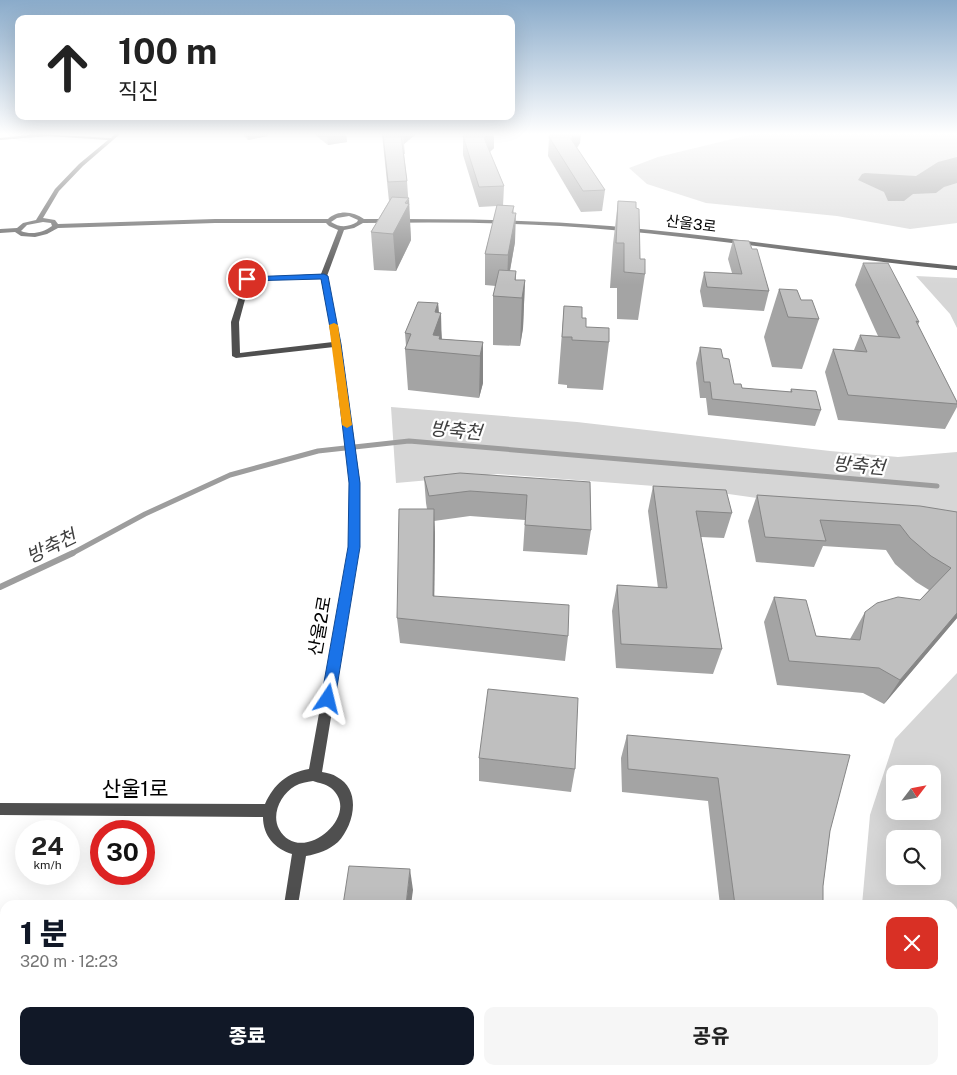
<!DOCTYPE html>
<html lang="ko">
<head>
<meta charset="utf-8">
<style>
  body { margin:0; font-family:"Public Sans","Noto Sans KR",sans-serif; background:#f6f6f6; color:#222; height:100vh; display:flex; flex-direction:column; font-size:19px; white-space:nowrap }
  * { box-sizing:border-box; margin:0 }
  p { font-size:16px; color:#767676 }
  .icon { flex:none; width:28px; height:28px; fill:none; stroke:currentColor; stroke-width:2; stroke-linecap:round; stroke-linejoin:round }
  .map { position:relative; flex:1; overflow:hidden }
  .drawer { position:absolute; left:0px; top:900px; width:958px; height:175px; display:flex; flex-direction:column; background:#fff; border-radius:15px 15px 0 0; box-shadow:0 5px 20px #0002 }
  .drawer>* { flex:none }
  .top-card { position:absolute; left:15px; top:15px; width:500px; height:105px; border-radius:10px; box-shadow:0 5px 20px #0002; background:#fff; color:#222; overflow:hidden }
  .needle { width:32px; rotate:58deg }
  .fabs { position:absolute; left:886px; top:765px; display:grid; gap:10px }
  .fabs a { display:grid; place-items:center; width:55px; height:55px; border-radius:10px; background:#fff; box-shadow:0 5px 20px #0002; font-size:25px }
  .speed { position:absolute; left:15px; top:820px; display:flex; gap:10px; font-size:25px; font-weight:700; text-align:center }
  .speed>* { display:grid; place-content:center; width:65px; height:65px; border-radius:50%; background:#fff; box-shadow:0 5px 20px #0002; line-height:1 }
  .speed small { font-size:12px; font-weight:400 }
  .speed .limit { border:8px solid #d22; background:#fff; color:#111 }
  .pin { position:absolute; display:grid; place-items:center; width:42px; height:42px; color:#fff; margin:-21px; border:2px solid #fff; border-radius:50%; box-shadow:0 1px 5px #0007 }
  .me { position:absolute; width:55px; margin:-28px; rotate:10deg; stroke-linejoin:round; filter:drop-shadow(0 0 4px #0008) }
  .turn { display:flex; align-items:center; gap:18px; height:105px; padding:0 20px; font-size:22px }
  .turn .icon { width:65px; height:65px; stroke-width:2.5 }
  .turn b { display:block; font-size:35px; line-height:42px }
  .round { display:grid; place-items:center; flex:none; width:52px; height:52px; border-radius:10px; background:#f6f6f6 }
  .head { display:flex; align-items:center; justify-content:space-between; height:85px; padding:0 20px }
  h1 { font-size:30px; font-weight:800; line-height:38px; color:#111827 }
  .action { display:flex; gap:10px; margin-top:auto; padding:10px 20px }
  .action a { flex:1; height:58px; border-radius:10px; background:#111827; color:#fff; font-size:20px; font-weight:800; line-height:58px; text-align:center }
  .action a+a { background:#f6f6f6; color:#222 }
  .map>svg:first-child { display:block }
  .green { fill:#d6d6d6; fill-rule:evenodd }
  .water { fill:#9d9d9d }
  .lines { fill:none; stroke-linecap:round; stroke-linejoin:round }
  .stream-far1 { stroke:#9d9d9d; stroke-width:5 }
  .stream { stroke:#9d9d9d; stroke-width:6 }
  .minor { fill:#4f4f4f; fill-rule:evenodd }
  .wall { fill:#a4a4a4 }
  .shaded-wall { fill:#868686 }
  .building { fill:#bfbfbf; stroke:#868686 }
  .route { fill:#1a73e8; stroke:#114b97 }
  .slow { fill:#f59e0b }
  .labels { text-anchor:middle; stroke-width:4.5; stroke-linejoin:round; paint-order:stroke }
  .far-street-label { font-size:15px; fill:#000; stroke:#fff }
  .street-label { font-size:18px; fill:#000; stroke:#fff }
  .water-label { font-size:19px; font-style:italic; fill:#3e3e3e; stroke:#fff }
  .near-street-label { font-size:21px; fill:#000; stroke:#fff }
</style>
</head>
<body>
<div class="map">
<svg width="957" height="1075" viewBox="0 0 957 1075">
  <rect width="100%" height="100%" fill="#fff"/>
  <g class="green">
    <polygon points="753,134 957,134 957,223 910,229 837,216 706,203 647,184 629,168 658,157"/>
    <polygon points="916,276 957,278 957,328 950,314"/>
    <polygon points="391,407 577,422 830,451 898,457 957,452 957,526 693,489 498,474 396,483"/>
    <path d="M957 673V1075H874V1070H952V905H862L870 815 895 739ZM895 774H932V811H895ZM895 839H932V876H895Z"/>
  </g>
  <polygon class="water" points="957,157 957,183 944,187 936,193 913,194 904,201 888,201 884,192 858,180 862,174 865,173 916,176 938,162"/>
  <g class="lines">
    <polyline class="stream-far1" points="71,554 145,514 230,475 318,451 409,441 937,486"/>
    <polyline class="stream" points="0,587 73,553"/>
    <g class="minor">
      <path d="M38 134 111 138 115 134H120L83 166 59 191 43 218 55 220 58 224 215 219H328C338 210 353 211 364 219 446 219 528 219 610 226 726 236 841 255 957 266V270C842 259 727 240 612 230 529 222 446 222 363 223L354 228 344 230 327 276 341 344 360 483 359 547 322 772C327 773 333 774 337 777 362 790 354 825 338 842 329 850 318 854 306 856L298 905H284L292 854C275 849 263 836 263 817L0 815V803L265 804C274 784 287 773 309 769L349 547 350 483 334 347 236 358 232 356 231 322 245 278 321 274 338 230 329 226 326 223H215L58 228 47 234 35 237 21 236 15 232 0 233V229L17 228 23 223 36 220 55 189 79 164 108 140 48 136 0 140V138ZM349 216 358 220 357 222C349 227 340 228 331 222L337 218ZM43 222 51 223 52 226C43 233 31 235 21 231L27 225ZM321 278 333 342 240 353 239 322 250 281ZM313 781C319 783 326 784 331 788 364 815 300 868 279 829 271 814 281 794 295 786 300 783 307 782 313 781Z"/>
      <polygon points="255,1070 271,1070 272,1075 254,1075"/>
    </g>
  </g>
  <g class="wall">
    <polygon points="243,134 268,134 268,136 248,140"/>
    <polygon points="314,134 346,134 347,142 328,145"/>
    <polygon points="382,134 416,134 404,144 405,154 404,154 407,181 411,240 396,271 374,270 371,232 389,201"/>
    <polygon points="463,136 494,148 490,152 504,186 503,206 513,213 515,242 510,271 516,271 516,280 525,280 523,328 520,346 493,345 493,296 496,286 485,285 485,254 497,206 479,207 463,155"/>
    <polygon points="549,137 580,143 577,148 605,190 602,211 581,212 548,156"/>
    <polygon points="618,201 636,208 640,259 645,274 638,320 617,319 617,288 610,288 613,244"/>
    <polygon points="733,240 752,249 769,291 764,311 703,307 700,291 704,272 732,273 728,259"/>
    <polygon points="863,263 919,322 918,325 957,402 957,407 945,429 838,420 825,372 833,349 854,350 860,335 878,336 855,285"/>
    <polygon points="779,289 801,300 819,319 802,369 772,367 764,337"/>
    <polygon points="438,303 442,339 483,342 483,383 479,398 408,390 405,349 406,346 405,333"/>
    <polygon points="564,306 582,318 586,327 609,342 603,390 567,388 567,385 558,384"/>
    <polygon points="700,347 723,358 734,384 742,388 790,392 791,389 821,410 815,426 708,415 706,398 700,398 696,363"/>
    <polygon points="424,477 590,482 591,530 587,555 523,551 525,520 470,516 434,521 435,534 434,596 568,636 565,661 400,643 397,618 427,509 426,503"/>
    <polygon points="653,486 732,513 724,538 701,537 722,649 713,674 616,668 612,611 617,585 658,588 648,511"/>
    <polygon points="757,495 957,512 957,618 884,704 863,693 777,685 764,622 774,597 816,636 850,639 865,612 920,600 929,590 916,582 895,564 886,550 823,546 814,567 756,562 748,521"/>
    <polygon points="627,735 830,831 823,886 823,905 720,905 708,801 622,792 621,758"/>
    <polygon points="479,758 575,769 571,792 479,781"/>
    <polygon points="683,1070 860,1070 861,1074 729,1075"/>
  </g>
  <g class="shaded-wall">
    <polygon points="247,134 268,134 268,136 248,140"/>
    <polygon points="327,134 346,134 347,142 328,145"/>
    <polygon points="403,134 416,134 404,144"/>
    <polygon points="488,134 494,134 494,148 484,157 484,138"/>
    <polygon points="574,134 581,134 580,143 569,158 571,139"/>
    <polygon points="409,198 411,240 396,271 393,234"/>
    <polygon points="514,206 513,231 516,213 515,242 507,286 508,255"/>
    <polygon points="525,280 523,328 520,346 522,298"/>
    <polygon points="438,303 439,318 441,313 442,353 433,335 435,312"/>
    <polygon points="483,342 483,383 479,398 480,356"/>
    <polygon points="434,509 435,534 434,621 433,596"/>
    <polygon points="957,613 957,618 884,704 900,680"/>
    <polygon points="410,869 413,890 411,905 406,905"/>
  </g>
  <g class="building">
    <polygon points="383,134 403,134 403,135 401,135 407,181 388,182"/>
    <polygon points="465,134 488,134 484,138 504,186 479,187 463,136"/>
    <polygon points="551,134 574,134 571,139 605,190 583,191 549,137"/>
    <polygon points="392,197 409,198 405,203 409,204 393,234 371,232"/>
    <polygon points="618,201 636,202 636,208 639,209 640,259 645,259 645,274 624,272 624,243 616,243"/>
    <polygon points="497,205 514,206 512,213 516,213 508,255 485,254"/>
    <polygon points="733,240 749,241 752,249 757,249 769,291 707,287 704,272 742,274"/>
    <polygon points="863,263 888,263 919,322 916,321 957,402 957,404 848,395 833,349 867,352 860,335 900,338"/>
    <polygon points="499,270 516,271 515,280 525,280 522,298 493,296"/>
    <polygon points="779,289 797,290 801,300 812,300 819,319 788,317"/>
    <polygon points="418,302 438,303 435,312 441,313 433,335 440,336 439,339 483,342 480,356 405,349 411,334 405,333"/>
    <polygon points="564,306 582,307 582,318 586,318 586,327 609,328 609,342 572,340 572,337 562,337"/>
    <polygon points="700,347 721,349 723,358 729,359 734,384 741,384 742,388 792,392 791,389 816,391 821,410 712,399 710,382 704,382"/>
    <polygon points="460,473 590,482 591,530 525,525 527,495 470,491 429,496 424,477"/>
    <polygon points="653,486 726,490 732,513 696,511 722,649 621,644 617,585 667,588"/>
    <polygon points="757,495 920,506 957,512 957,613 900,680 879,668 789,661 774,597 806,600 816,636 860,640 865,612 877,603 898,597 920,600 951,568 931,556 910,538 900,525 820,520 826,541 765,537"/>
    <polygon points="399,509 434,509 433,596 569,605 568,636 397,618"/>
    <polygon points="488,689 578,698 575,769 479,758"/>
    <polygon points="627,735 850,755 830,831 823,886 823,905 735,905 718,778 628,769"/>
    <polygon points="349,866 410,869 406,905 343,905"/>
    <polygon points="820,1070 860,1070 861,1074"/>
  </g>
  <linearGradient id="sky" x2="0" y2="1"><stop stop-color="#8aabca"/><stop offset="0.47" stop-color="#fff"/><stop offset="1" stop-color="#fff" stop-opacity="0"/></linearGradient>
  <rect width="957" height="285" fill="url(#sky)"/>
  <polygon class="route" points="324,274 328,276 341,344 360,483 360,547 335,699 333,703 328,705 323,703 321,699 348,547 349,483 333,344 321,279 247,281 243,279 247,277"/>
  <polygon class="slow" points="334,323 338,325 352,425 347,428 342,425 329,325"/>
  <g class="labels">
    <g class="far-street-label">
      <text transform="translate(691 224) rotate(7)" y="5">산울3로</text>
    </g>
    <g class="street-label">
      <text transform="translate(320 626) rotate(-80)" y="6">산울2로</text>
    </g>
    <g class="water-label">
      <text transform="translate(456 430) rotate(5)" y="7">방축천</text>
      <text transform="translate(859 465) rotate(5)" y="7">방축천</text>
      <text transform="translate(51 546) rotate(-26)" y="7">방축천</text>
    </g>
    <g class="near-street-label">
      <text x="135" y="796">산울1로</text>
    </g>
  </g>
</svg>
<div class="fabs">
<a><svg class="needle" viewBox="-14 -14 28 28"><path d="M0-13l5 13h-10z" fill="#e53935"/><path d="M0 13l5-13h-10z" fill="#767676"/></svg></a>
<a><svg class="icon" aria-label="search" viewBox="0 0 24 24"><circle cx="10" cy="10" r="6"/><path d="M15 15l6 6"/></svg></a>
</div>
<div class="speed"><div>24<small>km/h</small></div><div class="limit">30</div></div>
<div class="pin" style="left:247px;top:279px;background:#d93025"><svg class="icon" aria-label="arrive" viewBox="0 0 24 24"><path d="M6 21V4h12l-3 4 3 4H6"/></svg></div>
<svg class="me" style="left:328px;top:699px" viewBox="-20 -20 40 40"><path d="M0-17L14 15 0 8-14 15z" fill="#1a73e8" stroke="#fff" stroke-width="4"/></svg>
<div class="top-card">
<div class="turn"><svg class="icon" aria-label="ahead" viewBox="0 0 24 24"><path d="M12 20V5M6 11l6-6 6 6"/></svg><div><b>100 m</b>직진</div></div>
</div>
<section class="drawer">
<div class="head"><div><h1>1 분</h1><p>320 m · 12:23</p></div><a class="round" style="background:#d93025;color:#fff"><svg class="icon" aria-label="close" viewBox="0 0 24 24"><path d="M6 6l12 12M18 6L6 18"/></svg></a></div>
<div class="action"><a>종료</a><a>공유</a></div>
</section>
</div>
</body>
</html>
